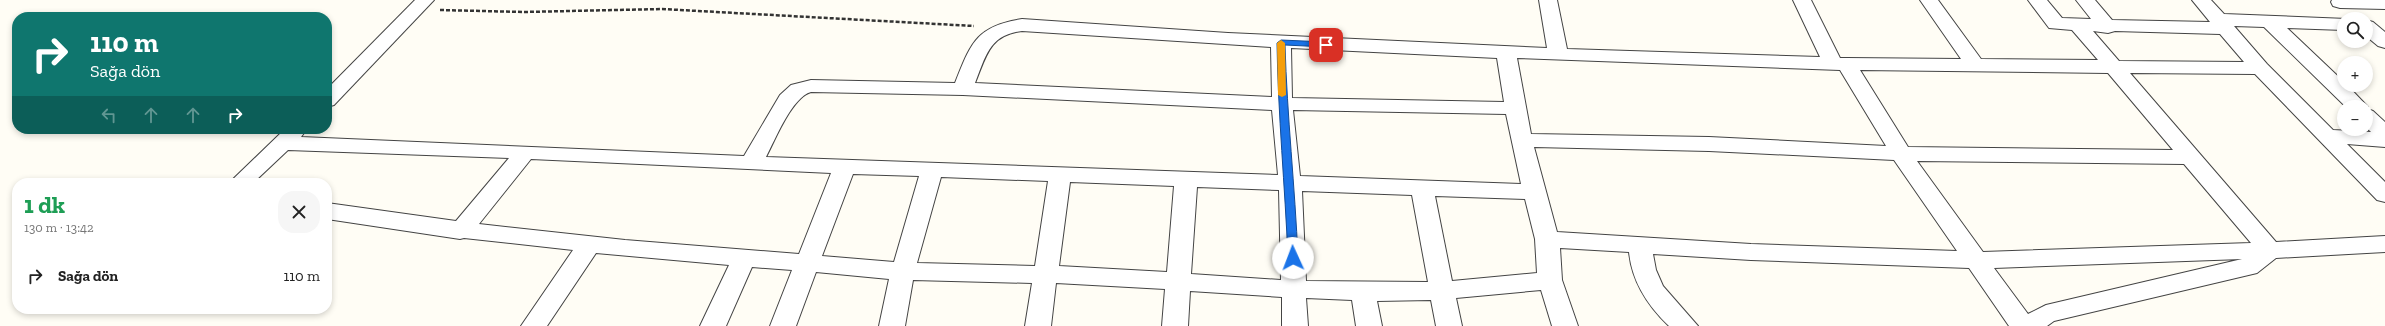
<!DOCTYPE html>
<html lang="tr">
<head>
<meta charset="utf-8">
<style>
  body { margin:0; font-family:"Zilla Slab",serif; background:#f6f6f6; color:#222; height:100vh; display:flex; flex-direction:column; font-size:15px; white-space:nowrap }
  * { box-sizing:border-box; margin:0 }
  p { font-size:13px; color:#767676 }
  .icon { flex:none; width:22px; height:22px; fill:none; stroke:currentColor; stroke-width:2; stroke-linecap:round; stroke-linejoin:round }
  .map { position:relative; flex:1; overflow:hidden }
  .details { position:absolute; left:12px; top:178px; width:320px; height:136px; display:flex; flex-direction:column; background:#fff; border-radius:16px; box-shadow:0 2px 6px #0003 }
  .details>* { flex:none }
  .guide { position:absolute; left:12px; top:12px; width:320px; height:122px; border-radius:16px; box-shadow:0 2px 6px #0003; background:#0f766e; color:#fff; overflow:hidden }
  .controls { position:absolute; left:2337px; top:12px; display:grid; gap:8px }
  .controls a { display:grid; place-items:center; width:36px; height:36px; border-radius:50%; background:#fff; box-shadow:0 2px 6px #0003; font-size:20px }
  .pin { position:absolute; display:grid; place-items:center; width:34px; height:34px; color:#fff; margin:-17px; border-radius:8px; box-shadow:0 2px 6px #0006 }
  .me { position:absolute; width:44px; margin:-22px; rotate:358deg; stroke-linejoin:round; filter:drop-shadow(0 0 3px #0008) }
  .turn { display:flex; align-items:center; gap:14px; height:84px; padding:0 12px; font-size:18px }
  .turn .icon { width:52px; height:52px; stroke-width:2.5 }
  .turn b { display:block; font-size:28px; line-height:34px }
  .lanes { display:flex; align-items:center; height:38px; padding:0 12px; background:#0003; justify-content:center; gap:20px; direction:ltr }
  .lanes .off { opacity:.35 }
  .round { display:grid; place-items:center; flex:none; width:42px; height:42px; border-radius:16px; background:#f6f6f6 }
  .headline { display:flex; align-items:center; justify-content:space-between; height:68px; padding:0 12px }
  h1 { font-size:24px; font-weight:800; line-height:30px; color:#1e9e55 }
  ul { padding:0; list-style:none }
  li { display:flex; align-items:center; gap:12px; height:60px; padding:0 12px }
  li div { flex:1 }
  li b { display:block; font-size:15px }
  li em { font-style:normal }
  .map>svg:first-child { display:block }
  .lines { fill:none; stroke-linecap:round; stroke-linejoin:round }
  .minor-casing { stroke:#444; stroke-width:2 }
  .path { stroke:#333; stroke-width:2.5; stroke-dasharray:4 2; stroke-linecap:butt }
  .minor { fill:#fff; fill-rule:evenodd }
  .route { fill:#1a73e8; stroke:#114b97 }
  .slow { fill:#f59e0b }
</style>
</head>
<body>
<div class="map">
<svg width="2385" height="326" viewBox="0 0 2385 326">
  <rect width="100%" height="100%" fill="#fffdf5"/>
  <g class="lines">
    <g class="minor-casing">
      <g id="minor">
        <polygon points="415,0 434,0 334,105 327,107 327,89"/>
        <path d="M1539 0H1557L1567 49 1820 57 1793 0H1811L1840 58H1846L1961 59 1920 0H1938L1981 59 2098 60 2072 30 2049 28 2028 0H2047L2062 18 2091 19 2076 0H2095L2112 20 2210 22 2192 0H2211L2224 14 2347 19H2344V30L2287 28 2344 82V85H2347L2368 107 2367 109 2373 111 2385 122V147L2347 144 2385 182V202L2377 200 2255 74 2130 73 2276 242 2385 236V252L2276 258 2257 273 2054 321 2047 326H2009L1969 268 1751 260 1653 254 1656 270 1663 286 1698 326H1669C1648 306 1632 282 1629 252L1560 248 1562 280 1578 326H1552L1541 290 1456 298 1462 326H1436L1431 300 1377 301 1382 326H1356L1352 300 1306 298 1308 326H1282V297L1190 291 1188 326H1162L1165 289 1056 283 1051 326H1025L1032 283 913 280 905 326H879L889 279 816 272 796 326H770L792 270 752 267 726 326H700L729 265 596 253 547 326H521L573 250 464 238 460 239 327 219V203L456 221 509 158 288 150 253 183H229L285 129H301L304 133 301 137 744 156 780 95 791 85 811 80 955 83C971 43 976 26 1022 19L1228 33 1547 48ZM2234 26 2264 27 2346 107H2366V127L2371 132 2333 130 2267 64ZM1022 31 1271 47 1272 97 975 83C986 56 989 35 1022 31ZM2093 31 2108 33 2115 31 2220 34 2244 62 2119 61ZM1291 48 1497 58 1504 102 1292 98ZM1517 58 1840 70 1886 146 1709 137 1531 134ZM1860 70 2108 73 2173 150 1908 147ZM811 92 963 95 1272 110 1278 175 766 157C775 140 792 97 811 92ZM1293 110 1506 114 1521 184 1300 176ZM1534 147 1709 151 1894 160 1957 251 1751 244 1557 232ZM531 159 831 173 799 254 625 240 479 224ZM1917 161 2184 164 2251 243 1983 252ZM853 174 919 176 894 262 822 256ZM941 177 1048 181 1035 266 917 263ZM1070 182 1174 186 1167 272 1059 266ZM1197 187 1279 190 1281 280 1191 274ZM1302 191 1412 195 1428 282 1306 281ZM1435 196 1525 199 1535 239 1537 273 1452 281ZM2242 259 2046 305 2028 314 1994 268Z"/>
        <polygon points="2332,0 2385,0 2385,9 2340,8 2333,6 2331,2"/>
        <polygon points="2366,20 2373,22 2385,32 2385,48 2378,46 2366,36"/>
      </g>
    </g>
    <polyline class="path" points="440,10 524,12 662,9 974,26"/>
    <use href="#minor" class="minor"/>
  </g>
  <path class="route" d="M1281 40 1326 42 1330 45 1326 47 1285 45C1287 116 1295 187 1298 258L1293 261 1288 258C1285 186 1278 115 1277 43Z"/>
  <polygon class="slow" points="1281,40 1285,43 1286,95 1282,97 1278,95 1277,43"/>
</svg>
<div class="controls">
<a><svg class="icon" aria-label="search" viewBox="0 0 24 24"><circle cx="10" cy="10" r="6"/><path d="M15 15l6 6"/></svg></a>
<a>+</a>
<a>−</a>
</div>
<div class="pin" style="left:1326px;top:45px;background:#d93025"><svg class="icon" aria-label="arrive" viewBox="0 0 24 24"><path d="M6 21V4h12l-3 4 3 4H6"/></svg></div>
<svg class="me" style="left:1293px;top:258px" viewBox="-20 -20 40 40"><circle r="19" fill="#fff"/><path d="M0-13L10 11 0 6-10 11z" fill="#1a73e8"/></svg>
<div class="guide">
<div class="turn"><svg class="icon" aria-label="right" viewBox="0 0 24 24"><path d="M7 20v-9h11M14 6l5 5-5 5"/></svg><div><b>110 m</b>Sağa dön</div></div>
<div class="lanes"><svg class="icon off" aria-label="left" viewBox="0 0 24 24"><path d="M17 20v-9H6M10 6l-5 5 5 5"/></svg><svg class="icon off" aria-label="ahead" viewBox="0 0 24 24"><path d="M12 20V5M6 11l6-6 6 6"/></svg><svg class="icon off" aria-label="ahead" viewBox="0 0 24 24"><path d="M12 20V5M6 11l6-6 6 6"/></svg><svg class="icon" aria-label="right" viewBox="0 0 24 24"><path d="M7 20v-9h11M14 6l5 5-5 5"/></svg></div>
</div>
<section class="details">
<div class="headline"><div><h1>1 dk</h1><p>130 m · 13:42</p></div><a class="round"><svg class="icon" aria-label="close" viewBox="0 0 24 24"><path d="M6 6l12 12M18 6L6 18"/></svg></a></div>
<ul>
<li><svg class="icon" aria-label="right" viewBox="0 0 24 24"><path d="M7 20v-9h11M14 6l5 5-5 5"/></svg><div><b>Sağa dön</b></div><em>110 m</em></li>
</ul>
</section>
</div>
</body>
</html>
